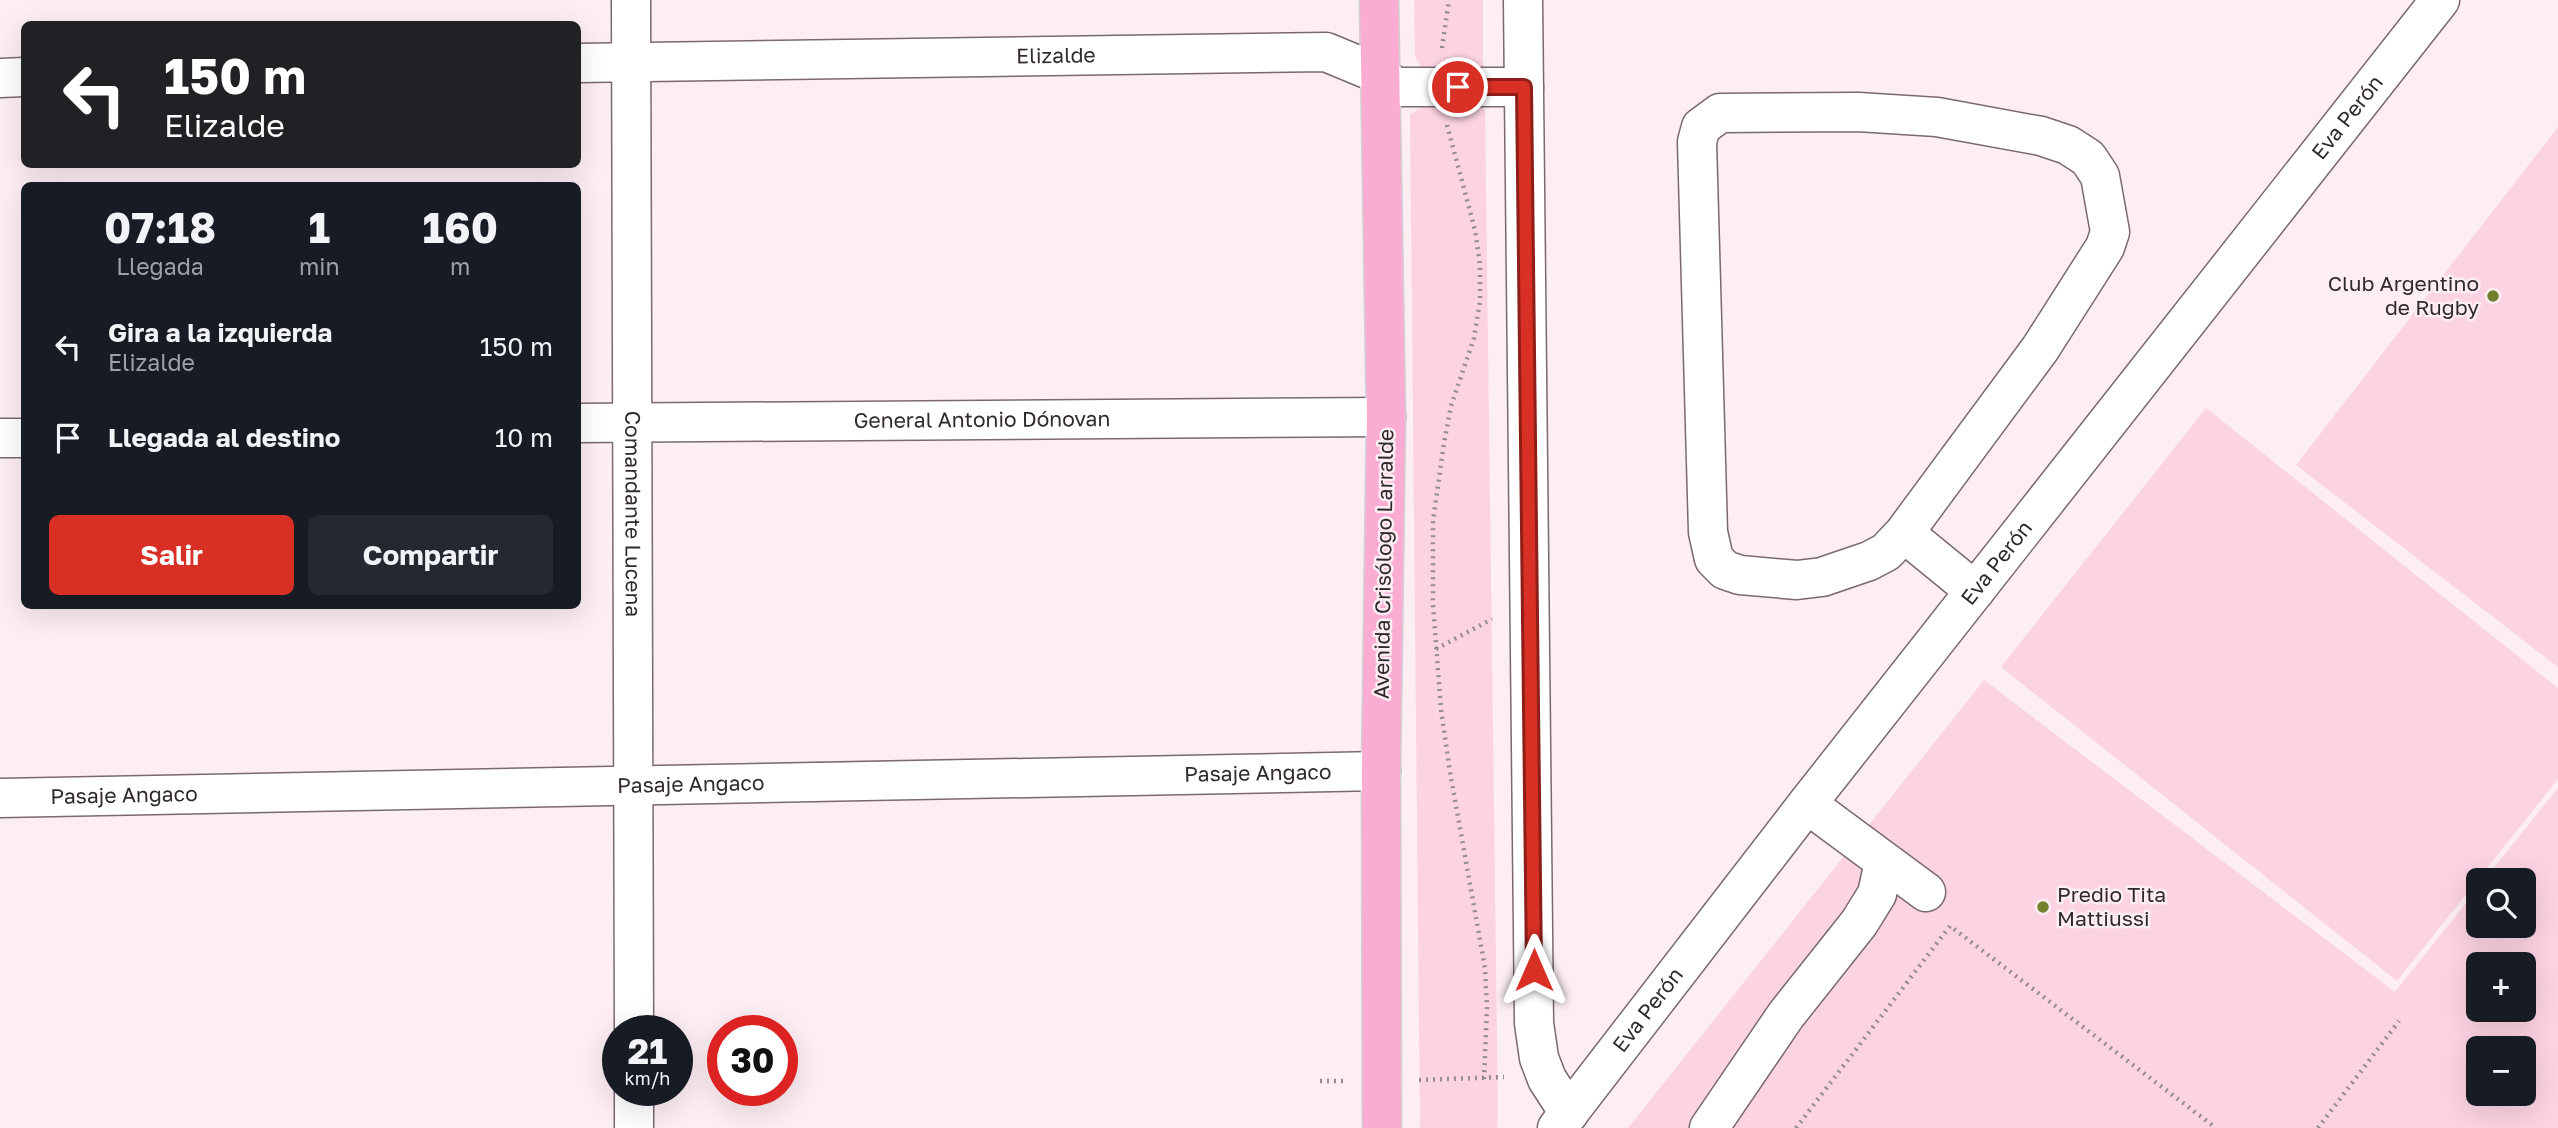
<!DOCTYPE html>
<html lang="es">
<head>
<meta charset="utf-8">
<style>
  body { margin:0; font-family:"Golos Text",sans-serif; background:#242831; color:#f1f3f6; height:100vh; display:flex; flex-direction:column; font-size:26px; white-space:nowrap }
  * { box-sizing:border-box; margin:0 }
  p { font-size:23px; color:#9ea1a6 }
  .icon { flex:none; width:38px; height:38px; fill:none; stroke:currentColor; stroke-width:2; stroke-linecap:round; stroke-linejoin:round }
  .map { position:relative; flex:1; overflow:hidden }
  .side { position:absolute; left:21px; top:182px; width:560px; height:427px; display:flex; flex-direction:column; background:#171b24; border-radius:10px; box-shadow:0 7px 28px #0002 }
  .side>* { flex:none }
  .top-card { position:absolute; left:21px; top:21px; width:560px; height:147px; border-radius:10px; box-shadow:0 7px 28px #0002; background:#202124; color:#fff; overflow:hidden }
  .buttons { position:absolute; left:2466px; top:868px; display:grid; gap:14px }
  .buttons a { display:grid; place-items:center; width:70px; height:70px; border-radius:10px; background:#171b24; box-shadow:0 7px 28px #0002; font-size:35px }
  .speed { position:absolute; left:602px; top:1015px; display:flex; gap:14px; font-size:35px; font-weight:700; text-align:center }
  .speed>* { display:grid; place-content:center; width:91px; height:91px; border-radius:50%; background:#171b24; box-shadow:0 7px 28px #0002; line-height:1 }
  .speed small { font-size:18px; font-weight:400 }
  .speed .limit { border:10px solid #d22; background:#fff; color:#111 }
  .pin { position:absolute; display:grid; place-items:center; width:60px; height:60px; color:#fff; margin:-30px; border:4px solid #fff; border-radius:50%; box-shadow:0 2px 7px #0007 }
  .me { position:absolute; width:77px; margin:-38px; rotate:0deg; stroke-linejoin:round; filter:drop-shadow(0 0 5px #0008) }
  .turn { display:flex; align-items:center; gap:24px; height:147px; padding:0 28px; font-size:32px }
  .turn .icon { width:91px; height:91px; stroke-width:2.5 }
  .turn b { display:block; font-size:49px; line-height:60px }
  .eta { display:flex; justify-content:space-evenly; align-items:center; height:119px; text-align:center }
  .eta b { font-size:42px; font-weight:700; line-height:49px }
  .cta { display:flex; gap:14px; margin-top:auto; padding:14px 28px }
  .cta a { flex:1; height:80px; border-radius:10px; background:#d93025; color:#fff; font-size:28px; font-weight:700; line-height:80px; text-align:center }
  .cta a+a { background:#242831; color:#f1f3f6 }
  ul { padding:0; list-style:none }
  li { display:flex; align-items:center; gap:21px; height:91px; padding:0 28px }
  li div { flex:1 }
  li b { display:block; font-size:26px }
  li em { font-style:normal }
  .map>svg:first-child { display:block }
  .green { fill:#fcd3e3; fill-rule:evenodd }
  .lines { fill:none; stroke-linecap:round; stroke-linejoin:round }
  .minor-casing { stroke:#7a6970; stroke-width:41 }
  .major-casing { stroke:#d2d0d1; stroke-width:41 }
  .path { stroke:#968b8f; stroke-width:4.5; stroke-dasharray:2 5; stroke-linecap:butt }
  .minor { stroke:#fff; stroke-width:38 }
  .major { stroke:#fbacd2; stroke-width:38 }
  .route-casing { stroke:#8d1f18; stroke-width:18 }
  .route { stroke:#d93025; stroke-width:12 }
  .poi-dot { fill:#718130; stroke:#fdeef4; stroke-width:2.5 }
  .labels { text-anchor:middle; stroke-width:5; stroke-linejoin:round; paint-order:stroke }
  .street-label { font-size:21px; fill:#312a2d; stroke:#fdeef4 }
  .poi-label { font-size:21px; fill:#312a2d; stroke:#fdeef4; text-anchor:end }
</style>
</head>
<body>
<div class="map">
<svg width="2558" height="1128" viewBox="0 0 2558 1128">
  <rect width="100%" height="100%" fill="#fdeef4"/>
  <g class="green">
    <polygon points="1414,0 1483,0 1483,72 1424,72 1415,56"/>
    <polygon points="1482,106 1485,111 1498,1118 1497,1128 1420,1128 1410,115 1421,107"/>
    <polygon points="2558,127 2558,667 2296,465"/>
    <polygon points="2206,408 2558,688 2558,779 2397,981 2001,667"/>
    <path d="M1984 680 2395 992 2478 888V926H2524V880H2484L2558 788V1128H1628ZM2478 964H2524V1010H2478ZM2478 1048H2524V1094H2478Z"/>
  </g>
  <g class="lines">
    <g class="minor-casing">
      <g id="minor">
        <path id="s1" d="M631 0 634 1031"/>
        <polyline points="1523,0 1534,1023 1539,1058 1547,1079 1569,1113"/>
        <path id="s2" d="M578 63 1326 52 1379 74 1395 87H1524"/>
        <polyline points="0,78 24,77"/>
        <path id="s3" d="M578 423 1386 417"/>
        <polyline points="0,438 24,438"/>
        <polyline points="1904,533 1886,552 1869,561 1822,577 1797,580 1740,575 1725,570 1714,559 1708,532 1697,142 1701,127 1720,113 1858,112 1937,117 2041,136 2068,145 2088,158 2100,176 2110,232 2105,247 2040,349 1904,533 1975,591"/>
        <path id="s4" d="M0 798 1381 771"/>
        <polyline points="1807,804 1926,892"/>
        <polyline points="634,1090 634,1128"/>
        <path id="s5" d="M1557 1128 1807 804 2440 0"/>
        <polyline points="1709,1128 1786,1015 1859,923 1877,894 1884,862"/>
      </g>
    </g>
    <g class="major-casing">
      <polyline id="major" points="1379,0 1386,417 1381,771 1382,1128"/>
    </g>
    <g class="path">
      <polyline points="1442,48 1449,0"/>
      <polyline points="1447,125 1475,230 1480,265 1480,301 1474,338 1451,406 1444,443 1433,521 1433,604 1441,710 1450,772 1485,968 1487,1008 1484,1079"/>
      <polyline points="1436,649 1492,619"/>
      <polyline points="1419,1080 1504,1077"/>
      <polyline points="1320,1081 1343,1081"/>
      <polyline points="1796,1128 1950,926 2216,1128"/>
      <polyline points="2318,1128 2399,1021"/>
    </g>
    <use href="#minor" class="minor"/>
    <use href="#major" class="major"/>
  </g>
  <g class="lines">
    <g class="route-casing">
      <polyline id="route" points="1458,87 1524,87 1534,970"/>
    </g>
    <use href="#route" class="route"/>
  </g>
  <g class="poi-dot">
    <circle cx="2493" cy="296" r="7"/>
    <circle cx="2043" cy="907" r="7"/>
  </g>
  <g class="labels">
    <g class="street-label">
      <text dy="7" stroke="none"><textPath href="#s2" startOffset="478">Elizalde</textPath></text>
      <text dy="7" stroke="none"><textPath href="#s5" startOffset="1283">Eva Perón</textPath></text>
      <text dy="7" stroke="none"><textPath href="#s3" startOffset="404">General Antonio Dónovan</textPath></text>
      <text dy="7" stroke="none"><textPath href="#s1" startOffset="514">Comandante Lucena</textPath></text>
      <text dy="7" stroke="none"><textPath href="#s5" startOffset="716">Eva Perón</textPath></text>
      <text transform="translate(1384 564) rotate(-89)" y="7">Avenida Crisólogo Larralde</text>
      <text dy="7" stroke="none"><textPath href="#s4" startOffset="1258">Pasaje Angaco</textPath></text>
      <text dy="7" stroke="none"><textPath href="#s4" startOffset="691">Pasaje Angaco</textPath></text>
      <text dy="7" stroke="none"><textPath href="#s4" startOffset="124">Pasaje Angaco</textPath></text>
      <text dy="7" stroke="none"><textPath href="#s5" startOffset="149">Eva Perón</textPath></text>
    </g>
    <g class="poi-label">
      <text x="2479" y="291">Club Argentino<tspan x="2479" dy="24">de Rugby</tspan></text>
      <text x="2057" y="902" text-anchor="start">Predio Tita<tspan x="2057" dy="24">Mattiussi</tspan></text>
    </g>
  </g>
</svg>
<div class="buttons">
<a><svg class="icon" aria-label="search" viewBox="0 0 24 24"><circle cx="10" cy="10" r="6"/><path d="M15 15l6 6"/></svg></a>
<a>+</a>
<a>−</a>
</div>
<div class="speed"><div>21<small>km/h</small></div><div class="limit">30</div></div>
<div class="pin" style="left:1458px;top:87px;background:#d93025"><svg class="icon" aria-label="arrive" viewBox="0 0 24 24"><path d="M6 21V4h12l-3 4 3 4H6"/></svg></div>
<svg class="me" style="left:1534px;top:970px" viewBox="-20 -20 40 40"><path d="M0-17L14 15 0 8-14 15z" fill="#d93025" stroke="#fff" stroke-width="4"/></svg>
<div class="top-card">
<div class="turn"><svg class="icon" aria-label="left" viewBox="0 0 24 24"><path d="M17 20v-9H6M10 6l-5 5 5 5"/></svg><div><b>150 m</b>Elizalde</div></div>
</div>
<section class="side">
<div class="eta">
<div><b>07:18</b><p>Llegada</p></div>
<div><b>1</b><p>min</p></div>
<div><b>160</b><p>m</p></div>
</div>
<ul>
<li><svg class="icon" aria-label="left" viewBox="0 0 24 24"><path d="M17 20v-9H6M10 6l-5 5 5 5"/></svg><div><b>Gira a la izquierda</b><p>Elizalde</p></div><em>150 m</em></li>
<li><svg class="icon" aria-label="arrive" viewBox="0 0 24 24"><path d="M6 21V4h12l-3 4 3 4H6"/></svg><div><b>Llegada al destino</b></div><em>10 m</em></li>
</ul>
<div class="cta"><a>Salir</a><a>Compartir</a></div>
</section>
</div>
</body>
</html>
